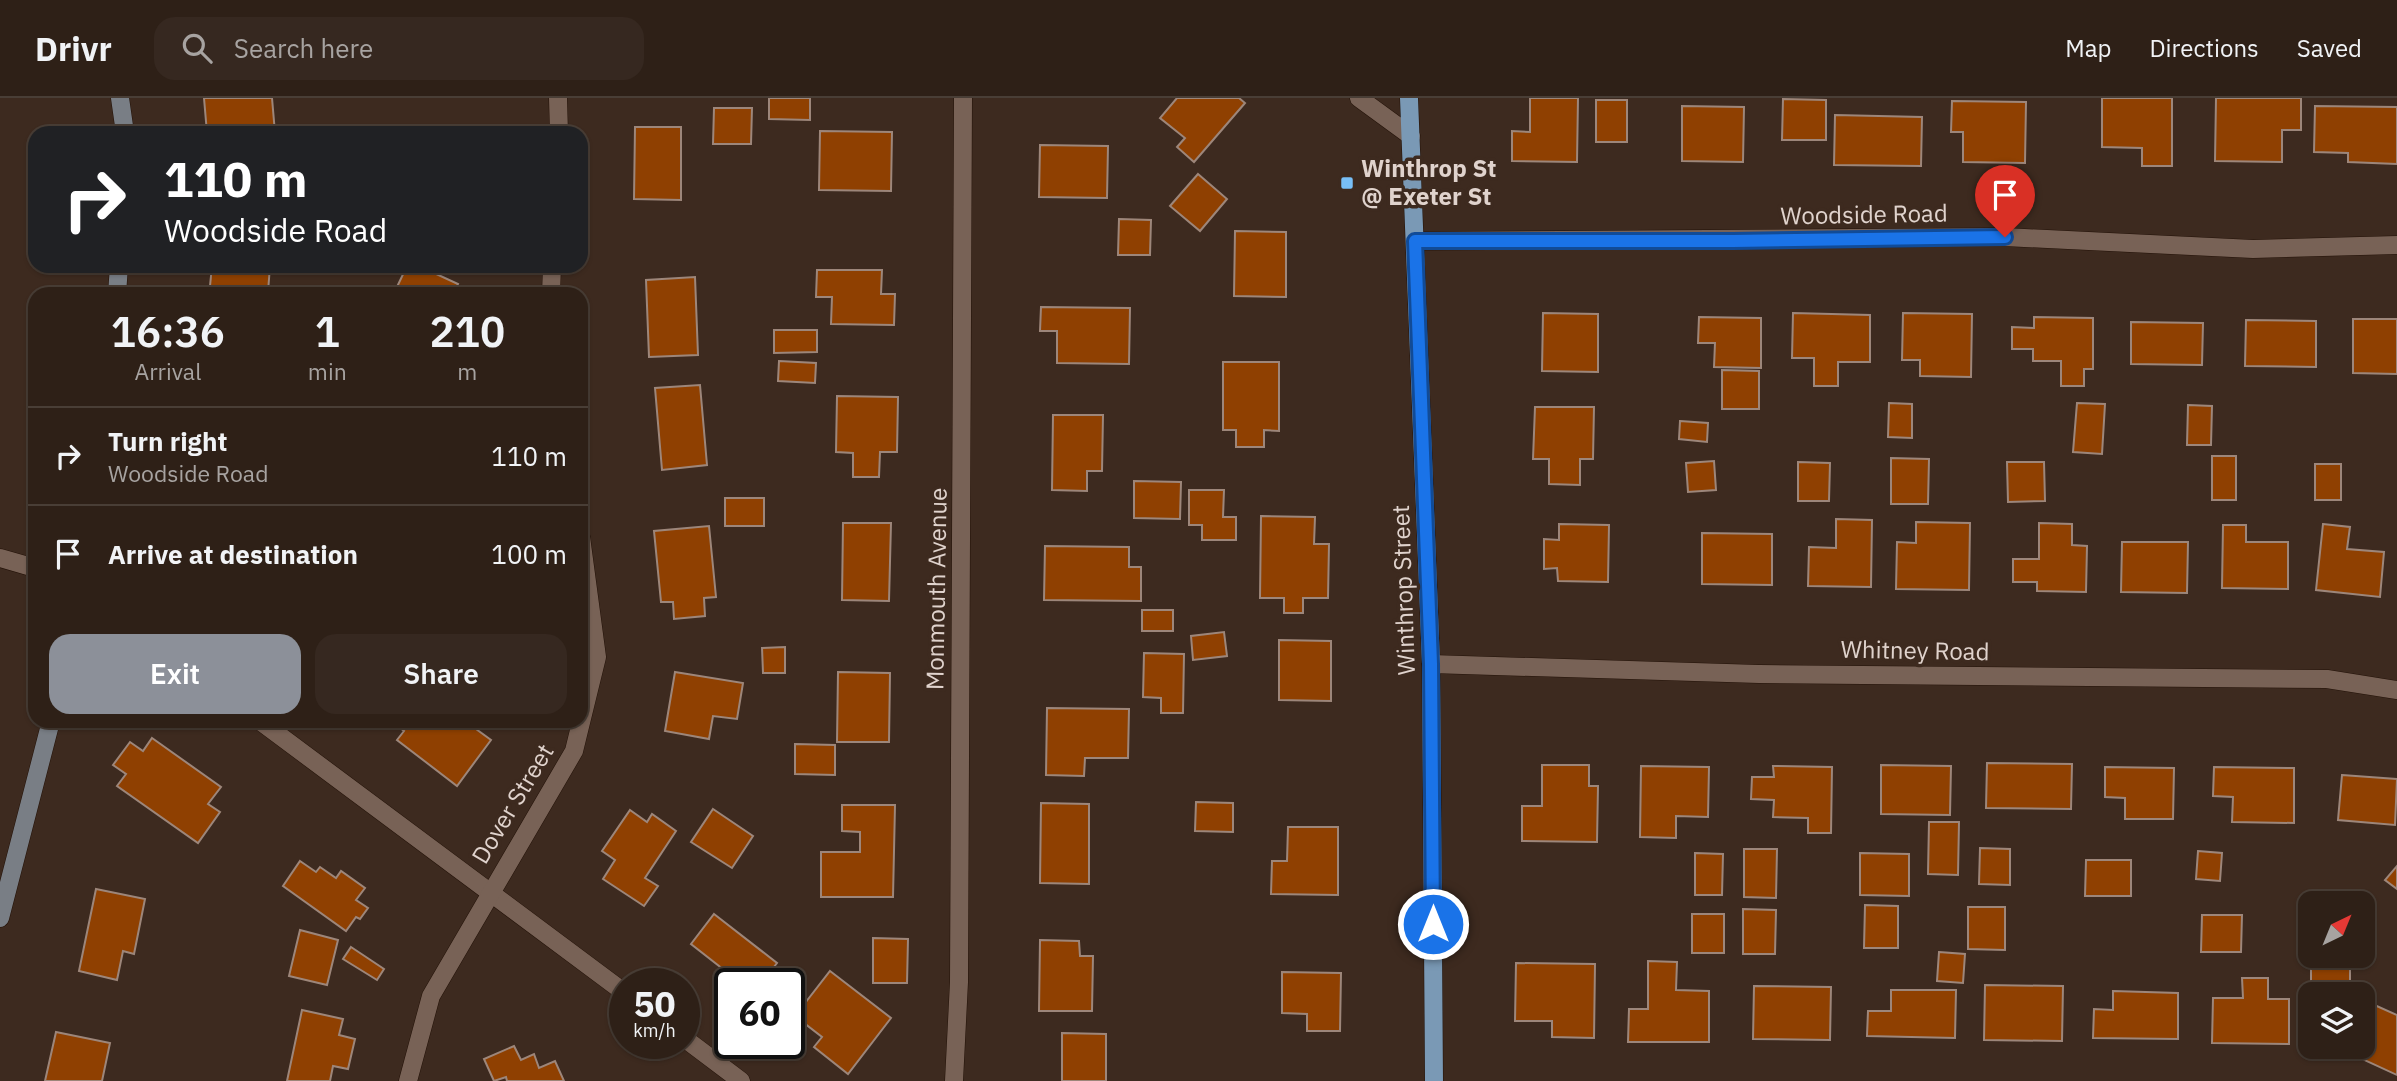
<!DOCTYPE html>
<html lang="en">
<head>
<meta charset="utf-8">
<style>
  body { margin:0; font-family:"IBM Plex Sans",sans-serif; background:#362820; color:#f1f3f6; height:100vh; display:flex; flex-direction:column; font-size:26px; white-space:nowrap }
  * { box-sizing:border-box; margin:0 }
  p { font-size:23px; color:#a7a3a1 }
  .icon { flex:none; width:38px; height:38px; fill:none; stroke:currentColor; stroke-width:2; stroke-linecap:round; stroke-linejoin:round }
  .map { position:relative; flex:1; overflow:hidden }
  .sheet { position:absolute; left:28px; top:189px; width:560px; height:441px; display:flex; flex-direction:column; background:#2e2017; border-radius:21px; box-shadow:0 2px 5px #0004,0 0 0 2px #493e36 }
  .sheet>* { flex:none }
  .banner { position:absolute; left:28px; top:28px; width:560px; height:147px; border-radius:21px; box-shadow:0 2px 5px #0004,0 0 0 2px #493e36; background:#202124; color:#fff; overflow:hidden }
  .needle { width:46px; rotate:43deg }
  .buttons { position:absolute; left:2298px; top:793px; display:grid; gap:14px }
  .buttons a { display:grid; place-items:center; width:77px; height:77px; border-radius:14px; background:#2e2017; box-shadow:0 2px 5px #0004,0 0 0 2px #493e36; font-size:35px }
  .speed { position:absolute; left:609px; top:870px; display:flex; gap:14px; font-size:35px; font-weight:700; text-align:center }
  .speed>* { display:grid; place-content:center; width:91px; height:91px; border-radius:50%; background:#2e2017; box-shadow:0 2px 5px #0004,0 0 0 2px #493e36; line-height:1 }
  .speed small { font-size:18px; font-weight:400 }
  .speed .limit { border:4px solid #111; border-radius:10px; background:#fff; color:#111 }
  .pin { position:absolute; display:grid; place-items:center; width:60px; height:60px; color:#fff; margin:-72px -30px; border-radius:50% 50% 50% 0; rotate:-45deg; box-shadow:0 0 7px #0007 }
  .pin .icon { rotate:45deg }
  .me { position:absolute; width:77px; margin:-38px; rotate:0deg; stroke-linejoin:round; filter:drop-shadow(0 0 5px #0008) }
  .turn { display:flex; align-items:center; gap:24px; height:147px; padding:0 21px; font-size:32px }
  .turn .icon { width:91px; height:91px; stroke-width:2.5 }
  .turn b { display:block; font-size:49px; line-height:60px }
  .eta { display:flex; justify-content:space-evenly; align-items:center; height:119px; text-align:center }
  .eta b { font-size:42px; font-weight:600; line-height:49px }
  .cta { display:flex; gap:14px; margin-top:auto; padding:14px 21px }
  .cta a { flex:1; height:80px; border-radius:21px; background:#8c9099; color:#fff; font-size:28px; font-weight:600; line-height:80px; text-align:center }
  .cta a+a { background:#362820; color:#f1f3f6 }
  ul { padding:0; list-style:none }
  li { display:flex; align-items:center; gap:21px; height:98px; padding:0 21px; border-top:2px solid #493e36 }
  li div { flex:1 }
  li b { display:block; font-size:26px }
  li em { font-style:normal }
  header { display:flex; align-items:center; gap:42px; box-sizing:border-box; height:98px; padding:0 35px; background:#2e2017; border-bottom:2px solid #493e36 }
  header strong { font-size:33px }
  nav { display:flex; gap:38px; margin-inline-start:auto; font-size:24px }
  .search { width:490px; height:63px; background:#362820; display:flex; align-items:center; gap:18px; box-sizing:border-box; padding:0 24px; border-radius:21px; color:#a7a3a1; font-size:26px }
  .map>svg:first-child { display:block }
  .building { fill:#8f4001; stroke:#9d867a; stroke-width:2 }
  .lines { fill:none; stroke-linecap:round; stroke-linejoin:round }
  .street-casing { stroke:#231208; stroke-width:19 }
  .secondary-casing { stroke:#231208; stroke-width:19 }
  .primary-casing { stroke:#231208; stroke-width:19 }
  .street { stroke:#786256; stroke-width:18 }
  .secondary { stroke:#797e85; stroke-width:18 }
  .primary { stroke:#7a99b5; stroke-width:18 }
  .route-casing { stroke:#114b97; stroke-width:18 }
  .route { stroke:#1a73e8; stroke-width:12 }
  .poi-dot { fill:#78bff7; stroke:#3d2a1f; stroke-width:2.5 }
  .labels { text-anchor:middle; stroke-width:7; stroke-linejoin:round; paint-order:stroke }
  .poi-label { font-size:24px; font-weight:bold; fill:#e0d3cd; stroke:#3d2a1f; text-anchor:start }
  .street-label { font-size:24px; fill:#e0d3cd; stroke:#3d2a1f }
</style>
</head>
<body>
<header>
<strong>Drivr</strong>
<div class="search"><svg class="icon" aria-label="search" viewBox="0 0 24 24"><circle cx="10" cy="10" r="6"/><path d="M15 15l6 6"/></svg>Search here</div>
<nav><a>Map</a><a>Directions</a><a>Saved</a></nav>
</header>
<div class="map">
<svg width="2397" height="983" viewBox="0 0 2397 983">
  <rect width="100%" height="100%" fill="#3d2a1f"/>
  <g class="building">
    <polygon points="204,0 272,0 275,35 207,35"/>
    <polygon points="769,0 810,0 810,22 769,21"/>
    <polygon points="1177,0 1239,0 1245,5 1194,64 1177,49 1185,40 1160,20"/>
    <polygon points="1530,0 1578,0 1577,64 1512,63 1512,33 1530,34"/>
    <polygon points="2102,0 2172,0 2172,68 2142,68 2142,50 2102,49"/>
    <polygon points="2216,0 2301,0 2301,32 2282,32 2282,64 2215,63"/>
    <polygon points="1783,1 1826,2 1826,42 1782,42"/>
    <rect x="1596" y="2" width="31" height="42"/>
    <polygon points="1952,3 2026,4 2025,65 1963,64 1963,34 1951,34"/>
    <polygon points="1682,8 1744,9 1743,64 1682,63"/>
    <polygon points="2315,8 2397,9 2397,66 2348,64 2348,55 2314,54"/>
    <polygon points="714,10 752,10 751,46 713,46"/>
    <polygon points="1835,17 1922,19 1921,68 1834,67"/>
    <polygon points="426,28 474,30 473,35 426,35"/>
    <polygon points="635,29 681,29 681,102 634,101"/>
    <polygon points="820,33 892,34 891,93 819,92"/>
    <polygon points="1040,47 1108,48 1107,100 1039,99"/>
    <polygon points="1198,76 1227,101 1200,133 1170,108"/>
    <polygon points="1119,121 1151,122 1150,157 1118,157"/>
    <polygon points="1235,133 1286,134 1286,199 1234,198"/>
    <polygon points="212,168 270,168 268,194 210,188"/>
    <polygon points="407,168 419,168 458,186 453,196 403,196 396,191"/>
    <polygon points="817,172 882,172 881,196 895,196 894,227 831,226 832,199 816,199"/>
    <polygon points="695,179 698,257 649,259 646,182"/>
    <polygon points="1041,209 1130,210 1129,266 1057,265 1057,233 1040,233"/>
    <polygon points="1543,215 1598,216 1598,274 1542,273"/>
    <polygon points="1793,215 1870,217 1870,264 1838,264 1838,288 1814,288 1814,260 1792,260"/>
    <polygon points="1903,215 1972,216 1971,279 1920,278 1920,262 1902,262"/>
    <polygon points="1699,219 1761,220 1761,270 1714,269 1715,245 1698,245"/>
    <polygon points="2034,219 2093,220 2093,271 2084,271 2084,288 2061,288 2061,263 2033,263 2033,251 2012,251 2012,229 2034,230"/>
    <polygon points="2353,221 2397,221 2397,276 2353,275"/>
    <polygon points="2246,222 2316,223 2316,269 2245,268"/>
    <polygon points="2131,224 2203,225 2202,267 2131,266"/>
    <polygon points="774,232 817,232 817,254 774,255"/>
    <polygon points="779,263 816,265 815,285 778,283"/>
    <polygon points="1223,264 1279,264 1279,333 1264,332 1264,349 1236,349 1236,332 1223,332"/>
    <polygon points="1722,272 1759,273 1759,311 1722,311"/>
    <polygon points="700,287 707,367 662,372 655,290"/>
    <polygon points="837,298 898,299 897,354 880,354 879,379 853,379 853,355 836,354"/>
    <polygon points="1889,305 1912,306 1912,340 1888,339"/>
    <polygon points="2077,305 2105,306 2102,356 2073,354"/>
    <polygon points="2188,307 2212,308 2211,347 2187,347"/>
    <polygon points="1535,309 1594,309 1593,361 1580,361 1580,387 1549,386 1549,361 1533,361"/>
    <polygon points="1053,317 1103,317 1102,373 1087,373 1087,393 1052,392"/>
    <polygon points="1680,323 1708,325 1707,344 1679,341"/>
    <rect x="2212" y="358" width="24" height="44"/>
    <polygon points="1891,360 1929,361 1928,406 1891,406"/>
    <polygon points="1714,363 1716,392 1688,394 1686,365"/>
    <polygon points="1798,364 1830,365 1829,403 1798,403"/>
    <polygon points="2007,364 2044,364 2045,403 2008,404"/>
    <rect x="2315" y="366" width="26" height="36"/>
    <polygon points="1134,383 1181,384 1180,421 1134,420"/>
    <polygon points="1189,392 1224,392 1223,419 1236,419 1236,442 1202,442 1202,427 1189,427"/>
    <rect x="725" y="400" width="39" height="28"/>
    <polygon points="1261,418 1315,419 1314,446 1329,446 1328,500 1303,500 1303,515 1284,515 1284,500 1260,500"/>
    <polygon points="1836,421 1872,422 1871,489 1808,488 1809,449 1836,450"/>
    <polygon points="1916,424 1970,425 1969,492 1896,491 1897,444 1916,445"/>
    <polygon points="843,425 891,425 889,503 842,502"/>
    <polygon points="2039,425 2072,426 2072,447 2087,448 2086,494 2037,493 2037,484 2013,484 2013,461 2039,461"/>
    <polygon points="1559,426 1609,427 1608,484 1558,483 1557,470 1544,471 1544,441 1559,442"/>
    <polygon points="2323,426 2350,429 2347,451 2384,454 2380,499 2316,492"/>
    <polygon points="2223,427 2246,427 2246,444 2288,444 2288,491 2222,490"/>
    <polygon points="709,428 716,499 704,500 705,518 674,521 673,504 661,504 654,433"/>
    <polygon points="1702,435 1772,436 1772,487 1702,486"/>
    <polygon points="2122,444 2188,444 2187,495 2121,494"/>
    <polygon points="1045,448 1129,449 1129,469 1141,469 1141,503 1044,502"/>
    <rect x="1142" y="512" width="31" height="21"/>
    <polygon points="1224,534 1227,558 1193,562 1191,538"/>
    <polygon points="1279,542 1331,543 1331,603 1279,602"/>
    <polygon points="785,549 785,575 763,575 762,550"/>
    <polygon points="1144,555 1184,556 1183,615 1161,615 1161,600 1143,599"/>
    <polygon points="675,574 743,585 737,621 713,618 709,641 665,633"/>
    <polygon points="838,574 890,575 889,644 837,644"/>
    <polygon points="1047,610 1129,611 1128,660 1085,660 1084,678 1046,677"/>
    <polygon points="391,623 465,623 491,642 457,688 397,642 404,633"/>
    <polygon points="152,640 221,689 208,706 220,714 198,745 117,688 126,676 113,667 130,644 143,653"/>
    <polygon points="795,646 835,647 835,677 795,676"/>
    <polygon points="1987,665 2072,666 2071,711 1986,710"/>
    <polygon points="1542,667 1589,667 1589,688 1598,688 1597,744 1522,743 1522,708 1542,708"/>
    <polygon points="1881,667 1951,668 1950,717 1881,716"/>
    <polygon points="1641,668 1709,669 1708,719 1676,718 1676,740 1640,739"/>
    <polygon points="1773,668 1832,669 1831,735 1808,735 1808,720 1773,719 1774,702 1751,701 1752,679 1774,679"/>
    <polygon points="2105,669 2174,670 2173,721 2125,721 2125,700 2105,699"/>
    <polygon points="2214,669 2294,670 2294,725 2232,724 2233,699 2213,698"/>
    <polygon points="2342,677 2397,681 2395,727 2338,722"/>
    <polygon points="1196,704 1233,705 1233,734 1195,733"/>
    <polygon points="1041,705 1089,706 1089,786 1040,785"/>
    <polygon points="842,707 895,707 893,799 821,799 821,754 860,754 860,734 842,733"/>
    <polygon points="713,711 753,738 732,770 691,744"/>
    <polygon points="630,712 647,724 652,716 676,733 645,780 658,788 644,808 603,781 615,762 602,753"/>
    <polygon points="1929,724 1959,724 1958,777 1928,776"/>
    <polygon points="1288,729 1338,729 1338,797 1271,796 1272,763 1287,763"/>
    <polygon points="1980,750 2010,751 2010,787 1979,786"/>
    <polygon points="1744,751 1777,751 1776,800 1744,799"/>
    <polygon points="2198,753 2222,755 2220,783 2196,781"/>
    <polygon points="1695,755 1723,756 1722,797 1695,797"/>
    <polygon points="1860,755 1909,756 1909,798 1860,797"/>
    <polygon points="2086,762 2131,762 2131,798 2085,798"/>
    <polygon points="300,763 316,774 320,769 336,780 341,773 365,790 356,802 368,810 360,821 356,819 346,833 283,788"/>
    <polygon points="2397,768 2397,791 2385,782"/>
    <polygon points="96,791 145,801 134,856 123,853 117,882 79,873"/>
    <polygon points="1865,807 1898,808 1898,850 1864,850"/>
    <polygon points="1968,809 2005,809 2005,852 1968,851"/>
    <polygon points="1743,811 1776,812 1775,856 1743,856"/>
    <polygon points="714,816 777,865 761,886 742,886 691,846"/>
    <rect x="1692" y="816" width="32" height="39"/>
    <polygon points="2202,817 2242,817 2241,854 2201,854"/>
    <polygon points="300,832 338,842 327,887 289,878"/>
    <polygon points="873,840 908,841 907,885 873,885"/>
    <polygon points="1040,842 1079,843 1080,858 1093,858 1092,913 1039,913"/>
    <polygon points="351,849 384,871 377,882 343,861"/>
    <polygon points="1939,854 1965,856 1963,885 1937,883"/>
    <rect x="2311" y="858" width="39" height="33"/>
    <polygon points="1648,863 1677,864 1676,892 1709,893 1709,944 1628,944 1629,911 1648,911"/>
    <polygon points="1516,865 1595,866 1594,940 1552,939 1552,923 1515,923"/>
    <polygon points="830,873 891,920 848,976 814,949 822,939 795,918"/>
    <polygon points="1282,874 1341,875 1340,933 1307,933 1307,916 1282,915"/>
    <polygon points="2242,880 2268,880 2268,901 2289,901 2289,946 2212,945 2213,900 2243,900"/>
    <polygon points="1985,887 2063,888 2062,943 1984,942"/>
    <polygon points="1754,888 1831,889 1830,942 1753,941"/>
    <polygon points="1891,892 1956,892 1955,940 1867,938 1868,913 1891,913"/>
    <polygon points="2113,893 2178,895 2178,941 2093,940 2094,911 2113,912"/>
    <polygon points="2370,905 2397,917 2397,977 2347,954 2349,948 2362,948 2362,920"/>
    <polygon points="302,912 343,921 339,937 355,941 348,971 333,968 330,983 287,983"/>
    <polygon points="56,934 110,945 102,983 45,983"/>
    <polygon points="1062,935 1106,936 1106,983 1062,983"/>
    <polygon points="514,948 521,962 534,956 539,970 555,963 564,983 507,983 506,979 494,983 484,961"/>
  </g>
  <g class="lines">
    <g class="street-casing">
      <g id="street">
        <polyline points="558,0 559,35"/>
        <polyline points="1359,0 1411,38"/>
        <polyline points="1415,143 2005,139 2253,151 2397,147"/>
        <polyline points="551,196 552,168"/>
        <polyline points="0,460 35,470"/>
        <polyline points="1431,566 1759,576 2327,581 2397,592"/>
        <polyline points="260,623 625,895"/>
        <polyline points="684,940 741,983"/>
        <polyline points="408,983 431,898 574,653 597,559 581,439"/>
        <polyline points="954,983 959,884 963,0"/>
      </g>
    </g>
    <g class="secondary-casing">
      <g id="secondary">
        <polyline points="120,0 125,35"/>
        <polyline points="117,196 119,168"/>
        <polyline points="0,820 51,623"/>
      </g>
    </g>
    <g class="primary-casing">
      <polyline id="primary" points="1409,0 1431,566 1434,983"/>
    </g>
    <use href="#street" class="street"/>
    <use href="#secondary" class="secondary"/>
    <use href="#primary" class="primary"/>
  </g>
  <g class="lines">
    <g class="route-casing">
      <polyline id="route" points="1433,826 1431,566 1415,143 1733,143 2005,139"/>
    </g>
    <use href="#route" class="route"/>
  </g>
  <rect class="poi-dot" x="1340" y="78" width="14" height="14" rx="3.5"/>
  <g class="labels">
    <g class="poi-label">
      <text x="1361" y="79">Winthrop St<tspan x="1361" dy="28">@ Exeter St</tspan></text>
    </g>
    <g class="street-label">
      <text transform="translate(1864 117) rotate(-1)" y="8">Woodside Road</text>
      <text transform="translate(937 491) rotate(-89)" y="8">Monmouth Avenue</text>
      <text transform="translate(1404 492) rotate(-92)" y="8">Winthrop Street</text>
      <text transform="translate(1915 553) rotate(1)" y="8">Whitney Road</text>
      <text transform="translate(513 706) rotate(-59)" y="8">Dover Street</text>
    </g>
  </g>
</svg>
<div class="buttons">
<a><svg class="needle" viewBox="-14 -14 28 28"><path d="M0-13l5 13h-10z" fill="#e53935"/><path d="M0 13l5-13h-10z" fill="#a7a3a1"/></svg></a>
<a><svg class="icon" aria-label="layers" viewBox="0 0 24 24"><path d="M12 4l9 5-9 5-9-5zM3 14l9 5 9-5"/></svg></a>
</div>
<div class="speed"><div>50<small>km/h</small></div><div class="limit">60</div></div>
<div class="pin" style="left:2005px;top:139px;background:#d93025"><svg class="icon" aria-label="arrive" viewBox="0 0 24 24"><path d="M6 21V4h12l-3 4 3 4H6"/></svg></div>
<svg class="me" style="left:1433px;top:826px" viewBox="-20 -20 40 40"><circle r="17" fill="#1a73e8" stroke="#fff" stroke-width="3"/><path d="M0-11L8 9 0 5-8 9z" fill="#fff"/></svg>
<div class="banner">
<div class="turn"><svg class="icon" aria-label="right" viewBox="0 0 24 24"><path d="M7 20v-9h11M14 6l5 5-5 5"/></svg><div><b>110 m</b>Woodside Road</div></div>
</div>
<section class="sheet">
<div class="eta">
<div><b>16:36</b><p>Arrival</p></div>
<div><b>1</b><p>min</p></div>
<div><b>210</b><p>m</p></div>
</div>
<ul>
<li><svg class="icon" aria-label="right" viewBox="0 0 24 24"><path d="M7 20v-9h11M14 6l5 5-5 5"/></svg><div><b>Turn right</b><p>Woodside Road</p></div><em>110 m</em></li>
<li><svg class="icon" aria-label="arrive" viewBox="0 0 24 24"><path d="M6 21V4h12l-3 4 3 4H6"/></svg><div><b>Arrive at destination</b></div><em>100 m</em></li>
</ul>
<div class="cta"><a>Exit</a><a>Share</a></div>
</section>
</div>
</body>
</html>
